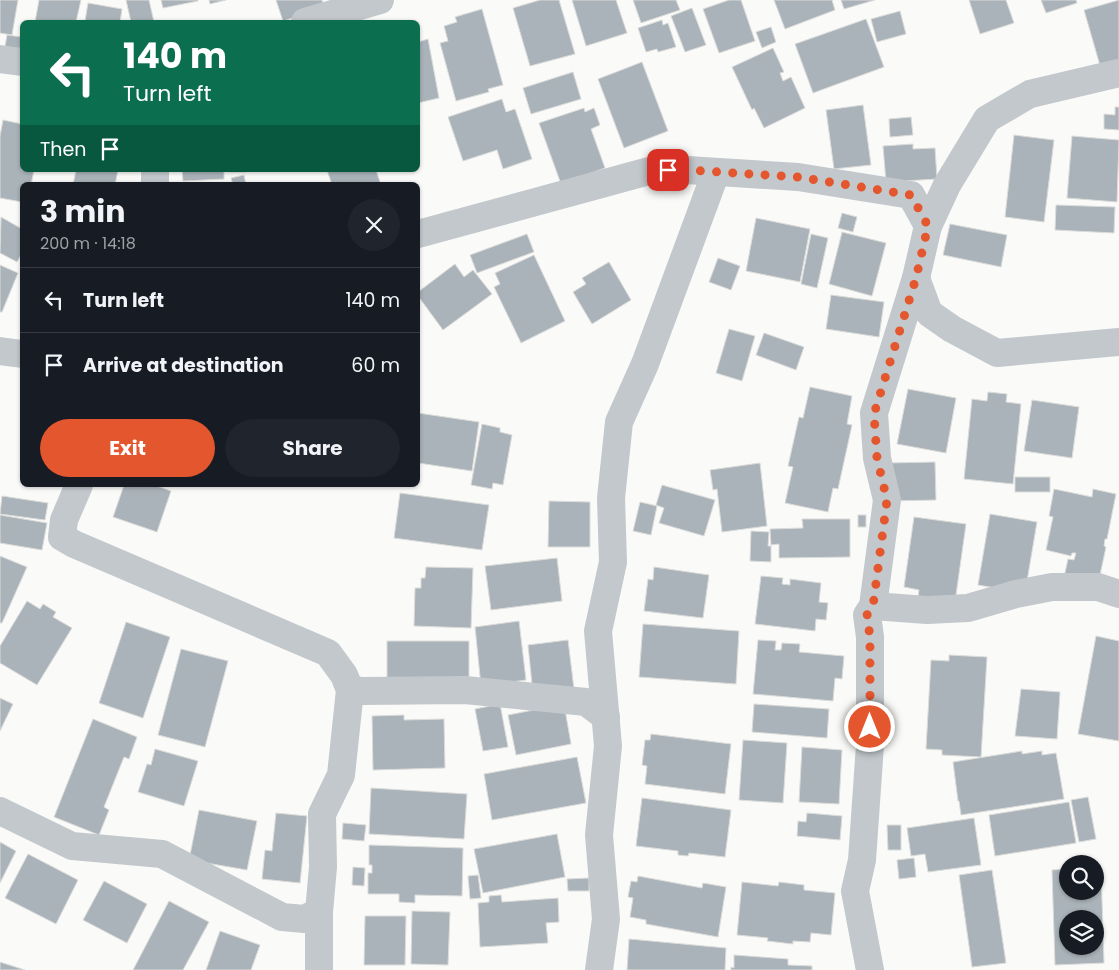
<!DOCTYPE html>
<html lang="en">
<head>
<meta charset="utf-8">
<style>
  body { margin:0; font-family:Poppins,sans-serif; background:#20242c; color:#f1f3f6; height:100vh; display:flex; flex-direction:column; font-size:19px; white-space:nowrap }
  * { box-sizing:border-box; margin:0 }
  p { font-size:16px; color:#9ea1a6 }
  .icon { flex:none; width:28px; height:28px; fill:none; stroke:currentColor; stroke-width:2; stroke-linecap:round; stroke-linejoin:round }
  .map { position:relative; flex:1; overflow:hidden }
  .sheet { position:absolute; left:20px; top:182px; width:400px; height:305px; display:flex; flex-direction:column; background:#171b24; border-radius:8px; box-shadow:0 1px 4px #0004 }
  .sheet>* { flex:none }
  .banner { position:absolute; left:20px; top:20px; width:400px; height:152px; border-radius:8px; box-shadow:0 1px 4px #0004; background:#0b6e4f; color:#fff; overflow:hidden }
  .tools { position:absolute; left:1059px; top:855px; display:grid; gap:10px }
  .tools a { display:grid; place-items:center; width:45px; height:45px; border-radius:50%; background:#171b24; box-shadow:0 1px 4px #0004; font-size:25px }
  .pin { position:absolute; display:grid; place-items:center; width:42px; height:42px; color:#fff; margin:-21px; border-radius:10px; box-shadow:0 2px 8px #0006 }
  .me { position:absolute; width:55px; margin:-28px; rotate:0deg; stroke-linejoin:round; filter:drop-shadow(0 0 4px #0008) }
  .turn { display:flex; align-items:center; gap:18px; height:105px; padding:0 20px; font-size:22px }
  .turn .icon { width:65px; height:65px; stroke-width:2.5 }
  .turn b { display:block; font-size:35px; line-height:42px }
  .then { display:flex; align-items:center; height:48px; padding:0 20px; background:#0003; gap:10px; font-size:19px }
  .round { display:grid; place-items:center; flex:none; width:52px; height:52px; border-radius:26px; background:#20242c }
  .summary { display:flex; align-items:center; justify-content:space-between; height:85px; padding:0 20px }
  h1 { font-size:30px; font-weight:700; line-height:38px }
  .cta { display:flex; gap:10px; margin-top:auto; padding:10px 20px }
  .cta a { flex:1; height:58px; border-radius:30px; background:#e4572e; color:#fff; font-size:20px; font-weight:700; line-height:58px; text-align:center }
  .cta a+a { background:#20242c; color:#f1f3f6 }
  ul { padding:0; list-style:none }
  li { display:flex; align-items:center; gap:15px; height:65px; padding:0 20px; border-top:1px solid #363941 }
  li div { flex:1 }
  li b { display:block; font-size:19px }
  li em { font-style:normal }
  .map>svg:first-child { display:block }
  .building { fill:#aab3b9; stroke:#dcdcda; fill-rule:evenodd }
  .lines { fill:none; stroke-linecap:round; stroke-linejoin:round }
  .minor { stroke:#c3c8cc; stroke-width:28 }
  .route { stroke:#e4572e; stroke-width:9; stroke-dasharray:0 16.2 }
</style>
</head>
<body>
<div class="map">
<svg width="1119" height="970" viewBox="0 0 1119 970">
  <rect width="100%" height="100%" fill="#fafaf8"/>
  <g class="building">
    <polygon points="0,0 18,0 12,35 0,33"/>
    <polygon points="39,0 81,0 76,22 35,22"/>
    <polygon points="126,0 149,0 154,22 131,22"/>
    <polygon points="161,0 198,0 198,1 163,8"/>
    <polygon points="209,0 226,0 210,4"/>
    <polygon points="276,0 322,0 324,8 283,21"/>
    <polygon points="540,0 559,0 575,54 530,66 513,8"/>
    <polygon points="572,0 616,0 627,33 586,46"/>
    <polygon points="633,0 676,0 680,10 641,23"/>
    <polygon points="729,0 741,0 755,41 719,53 703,9"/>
    <polygon points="774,0 832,0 835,10 785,29"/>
    <polygon points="841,0 875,0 844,9"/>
    <polygon points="969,0 1006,0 1014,23 980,34"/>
    <polygon points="1041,0 1076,0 1077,3 1046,13"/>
    <polygon points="1119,0 1119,64 1101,69 1084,10"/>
    <polygon points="88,3 122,9 120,22 82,22 82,20 85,21"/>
    <polygon points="692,8 706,45 685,52 671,16"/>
    <polygon points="482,9 503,85 488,89 489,92 456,101 440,43 448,41 444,26 457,22 455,17"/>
    <polygon points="900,11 906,34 877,42 871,19"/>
    <polygon points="866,19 884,67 813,93 795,44"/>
    <polygon points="662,20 663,25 668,23 676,47 658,52 657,49 646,52 638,28"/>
    <polygon points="771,27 776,42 762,48 756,32"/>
    <polygon points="7,35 22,37 22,55 4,52"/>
    <polygon points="428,39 439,98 418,103 418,42"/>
    <polygon points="773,48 784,72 780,73 783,81 791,77 805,108 764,128 754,108 752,110 732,67"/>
    <polygon points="642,62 668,131 624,148 598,79"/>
    <polygon points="573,72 581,99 531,114 523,88"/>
    <polygon points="502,99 506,112 515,109 532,159 503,169 497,150 463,161 448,117"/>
    <polygon points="863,105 871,165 834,169 826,110"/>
    <polygon points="1115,107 1119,107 1119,130 1104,129 1104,114 1115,115"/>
    <polygon points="584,108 585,112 594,108 600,125 591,129 605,168 561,184 539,123"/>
    <polygon points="911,117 913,135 890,137 889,119"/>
    <polygon points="3,120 22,124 22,170 34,170 31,185 22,185 22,202 0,198 0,136"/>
    <polygon points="1014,135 1054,140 1044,222 1005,217"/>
    <polygon points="1072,136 1119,140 1117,202 1067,198"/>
    <polygon points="913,144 913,149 935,148 937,179 886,182 883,146"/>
    <polygon points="76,170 118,170 115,185 73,185"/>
    <polygon points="182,170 224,170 224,179 183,181"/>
    <polygon points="228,170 246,170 246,172 229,172"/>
    <polygon points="327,170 376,170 381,185 332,185"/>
    <polygon points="244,175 246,185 233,185 231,178"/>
    <polygon points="1056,205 1115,207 1114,233 1055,230"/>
    <polygon points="842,213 857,217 853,232 838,228"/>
    <polygon points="1,217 22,229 22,253 17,262 0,253"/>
    <polygon points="756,218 810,229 800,282 746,271"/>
    <polygon points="950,224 1007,235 1001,267 943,255"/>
    <polygon points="842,232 886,243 872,296 829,284"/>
    <polygon points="527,234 534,252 477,273 470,255"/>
    <polygon points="811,234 828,238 817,288 801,284"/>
    <polygon points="534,255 565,321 521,343 494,287 500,284 495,273"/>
    <polygon points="718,258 740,266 731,290 709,282"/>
    <polygon points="609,262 631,300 592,324 573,292 586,284 582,278"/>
    <polygon points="455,264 464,277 473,270 492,294 443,330 418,296 418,292"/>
    <polygon points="0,265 18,273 2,312 0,312"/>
    <polygon points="831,295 884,302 879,337 826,329"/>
    <polygon points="729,329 755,336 742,381 716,373"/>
    <polygon points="764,333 804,347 796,370 756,355"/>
    <polygon points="810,387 852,396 847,424 852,425 838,489 833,488 828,512 785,503 793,467 788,466 799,417 803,418"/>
    <polygon points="908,389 956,398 946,453 897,444"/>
    <polygon points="988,392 1007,394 1006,402 1021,404 1013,484 964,479 972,399 987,401"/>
    <polygon points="1032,400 1079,407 1072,458 1024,451"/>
    <polygon points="418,413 479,422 472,471 418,463"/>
    <polygon points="482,424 500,428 500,432 512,435 503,485 493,483 492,489 471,485"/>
    <polygon points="935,462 936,500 889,501 888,463"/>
    <polygon points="760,463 767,526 722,532 717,489 713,490 710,470"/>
    <rect x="1015" y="477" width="35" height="15"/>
    <polygon points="124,485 154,485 171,491 157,532 113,517"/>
    <polygon points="662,485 715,500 704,536 659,523 664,508 656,505"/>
    <polygon points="1054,489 1092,497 1093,489 1116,494 1107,539 1105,539 1104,546 1106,547 1097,589 1063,582 1068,559 1074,560 1076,553 1072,553 1071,556 1046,550 1053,517 1049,516"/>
    <polygon points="400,493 489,505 482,550 394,538"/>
    <polygon points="2,496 48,503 45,520 0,514"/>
    <polygon points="549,501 590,502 590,547 548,547"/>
    <polygon points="640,502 657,506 651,535 633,531"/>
    <polygon points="990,514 1037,522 1025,593 978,585"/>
    <polygon points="0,515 47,523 42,550 0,543"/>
    <rect x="858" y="515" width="8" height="12"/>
    <polygon points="914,517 966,524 955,602 918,597 919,590 904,587"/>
    <polygon points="802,519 850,519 850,557 779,558 779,544 771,545 770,529 803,528"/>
    <polygon points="751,531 769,532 768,546 771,546 771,562 750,561"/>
    <polygon points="0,556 27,567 2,623 0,623"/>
    <polygon points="557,558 562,601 491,610 485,566"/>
    <polygon points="426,567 473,568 471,628 414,626 415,588 421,588 421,578 425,578"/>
    <polygon points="654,567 709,575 703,618 644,611 648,579 653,580"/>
    <polygon points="761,576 783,578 782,584 790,585 790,579 821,583 819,602 828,603 826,620 816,619 815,631 755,624"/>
    <polygon points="27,601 40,609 43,604 56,612 53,617 72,628 37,685 0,663 0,646"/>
    <polygon points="519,621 526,680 481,686 475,627"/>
    <polygon points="126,622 170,637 143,718 99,703"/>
    <polygon points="643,624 739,631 736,684 639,677"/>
    <polygon points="1096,636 1119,641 1119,741 1078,734"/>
    <polygon points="568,640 574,689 533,694 528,645"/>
    <polygon points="758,640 776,641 775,650 781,650 782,643 800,644 799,652 844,656 842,679 835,678 833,701 753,694"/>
    <polygon points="387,641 469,641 469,686 387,685"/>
    <polygon points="181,649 228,661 205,747 158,735"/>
    <polygon points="949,655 987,657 981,757 942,755 942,750 926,749 931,660 949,661"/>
    <polygon points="1021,689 1060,692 1057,739 1015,736"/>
    <polygon points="0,698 13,704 0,731"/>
    <polygon points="500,704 508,747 483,751 475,709"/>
    <polygon points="564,704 571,744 516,755 508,715"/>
    <polygon points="754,704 829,709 827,738 752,732"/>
    <polygon points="404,715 404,720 444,719 445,768 373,770 372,716"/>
    <polygon points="93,719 137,737 129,759 124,757 104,807 109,810 99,835 54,817"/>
    <polygon points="651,734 731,744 725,794 645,784 647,766 642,765 645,740 650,740"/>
    <polygon points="743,740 787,743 783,803 739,800"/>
    <polygon points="802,747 842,750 839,804 799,802"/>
    <polygon points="155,749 198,761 184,806 138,792 147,764 151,765"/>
    <polygon points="1022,751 1022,754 1042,751 1042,755 1056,753 1064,799 961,815 959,801 958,801 953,762"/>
    <polygon points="577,757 586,803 492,820 484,774"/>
    <polygon points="371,788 467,794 464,839 369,834"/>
    <polygon points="1088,797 1096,839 1079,842 1071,800"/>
    <polygon points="642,798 731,810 725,857 689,853 688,856 678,855 678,851 636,846"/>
    <polygon points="1069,802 1076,843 995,856 989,815"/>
    <polygon points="199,810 257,821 247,870 189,860"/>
    <polygon points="276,813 307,816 300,883 262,879 265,850 272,851"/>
    <polygon points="807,813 842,816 840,840 797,836 798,821 806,822"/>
    <polygon points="974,818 981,865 928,872 925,854 911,856 907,828"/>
    <polygon points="343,823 366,825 364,841 342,839"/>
    <polygon points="887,825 901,825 901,850 888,850"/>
    <polygon points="557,834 565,877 483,893 474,849"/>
    <polygon points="0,842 16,851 0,883"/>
    <polygon points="369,845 463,848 462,896 415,895 415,903 399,902 399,894 368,894 368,873 372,873 372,865 369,865"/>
    <polygon points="28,854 78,880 56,924 5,898"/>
    <polygon points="914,858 916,877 899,879 897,860"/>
    <polygon points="353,867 365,868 364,886 352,885"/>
    <path d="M1095 868H1101L1104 963 1055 965 1052 870 1068 869V891H1095ZM1068 919H1095V946H1068Z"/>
    <polygon points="992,870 1006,963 972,967 959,875"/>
    <polygon points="478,875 481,898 470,899 468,876"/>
    <polygon points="638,876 702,888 703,883 726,887 718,937 646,924 646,920 630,917 633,898 628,897 631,881 637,882"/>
    <polygon points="589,878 589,891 568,891 567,879"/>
    <polygon points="104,881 147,904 127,943 83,920"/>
    <polygon points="742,882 778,886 779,882 804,885 804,890 835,893 831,935 811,933 810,942 793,941 793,944 767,941 768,938 737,935"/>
    <polygon points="501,895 502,902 558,898 559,922 546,923 548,943 480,947 478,903 489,902 489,896"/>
    <polygon points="169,901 209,922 183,970 133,970"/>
    <polygon points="412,911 450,912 448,965 411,964"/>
    <polygon points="365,916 406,916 405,965 364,965"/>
    <polygon points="220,931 260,945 251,970 206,970"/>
    <polygon points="629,939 726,948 725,970 627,970"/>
    <polygon points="734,955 788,959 788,965 812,966 812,970 731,970 731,967 734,968"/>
    <polygon points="0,962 25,970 0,970"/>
  </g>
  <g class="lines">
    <g class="minor">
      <polyline points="305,22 380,0"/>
      <polyline points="0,59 22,62"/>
      <polyline points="155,170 155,185"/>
      <polyline points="928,226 947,185 987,119 1030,94 1119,73"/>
      <polyline points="418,234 649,171 687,170 798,177 911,195 928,226 916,278 874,413 877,458 887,500 873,606 867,615 870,637 870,745 862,860 855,891 870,970"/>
      <polyline points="916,278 929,313 952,329 997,353 1119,342"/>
      <polyline points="0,351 22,354"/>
      <polyline points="79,485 64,520 62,537 74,544 328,653 344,675 350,690 341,775 322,814 323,867 319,912 319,970"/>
      <polyline points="873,606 927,610 968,608 1016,594 1052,587 1098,587 1119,594"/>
      <polyline points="350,690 362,691 465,690 586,702 606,717"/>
      <polyline points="0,811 72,846 162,854 282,917 304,919 319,912"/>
      <polyline points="599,970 606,919 599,835 608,746 598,631 613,562 611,498 619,422 645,364 716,172"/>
    </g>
  </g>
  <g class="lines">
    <polyline class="route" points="668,170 687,170 798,177 911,195 928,226 916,278 874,414 877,458 887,500 873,606 867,615 870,637 870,727"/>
  </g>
</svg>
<div class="tools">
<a><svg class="icon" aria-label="search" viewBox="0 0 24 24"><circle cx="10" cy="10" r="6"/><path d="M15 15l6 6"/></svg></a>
<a><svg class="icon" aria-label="layers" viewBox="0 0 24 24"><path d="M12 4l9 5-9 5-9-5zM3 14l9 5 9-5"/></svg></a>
</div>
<div class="pin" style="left:668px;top:170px;background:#d93025"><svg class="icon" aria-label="arrive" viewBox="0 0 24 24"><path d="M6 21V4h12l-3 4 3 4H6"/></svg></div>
<svg class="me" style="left:870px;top:727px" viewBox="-20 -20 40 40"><circle r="17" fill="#e4572e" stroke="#fff" stroke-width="3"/><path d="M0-11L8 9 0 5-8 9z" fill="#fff"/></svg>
<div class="banner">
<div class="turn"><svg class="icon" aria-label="left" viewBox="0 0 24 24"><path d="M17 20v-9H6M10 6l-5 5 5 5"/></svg><div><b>140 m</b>Turn left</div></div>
<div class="then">Then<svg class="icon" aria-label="arrive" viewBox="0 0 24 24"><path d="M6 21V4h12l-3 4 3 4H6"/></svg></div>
</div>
<section class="sheet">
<div class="summary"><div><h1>3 min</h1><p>200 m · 14:18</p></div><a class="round"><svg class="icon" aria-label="close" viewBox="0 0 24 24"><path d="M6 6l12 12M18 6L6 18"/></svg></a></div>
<ul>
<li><svg class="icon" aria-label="left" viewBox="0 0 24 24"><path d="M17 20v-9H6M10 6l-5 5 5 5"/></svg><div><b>Turn left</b></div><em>140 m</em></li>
<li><svg class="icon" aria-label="arrive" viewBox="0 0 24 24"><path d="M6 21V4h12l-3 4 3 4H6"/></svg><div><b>Arrive at destination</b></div><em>60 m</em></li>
</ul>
<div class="cta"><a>Exit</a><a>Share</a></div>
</section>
</div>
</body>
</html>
